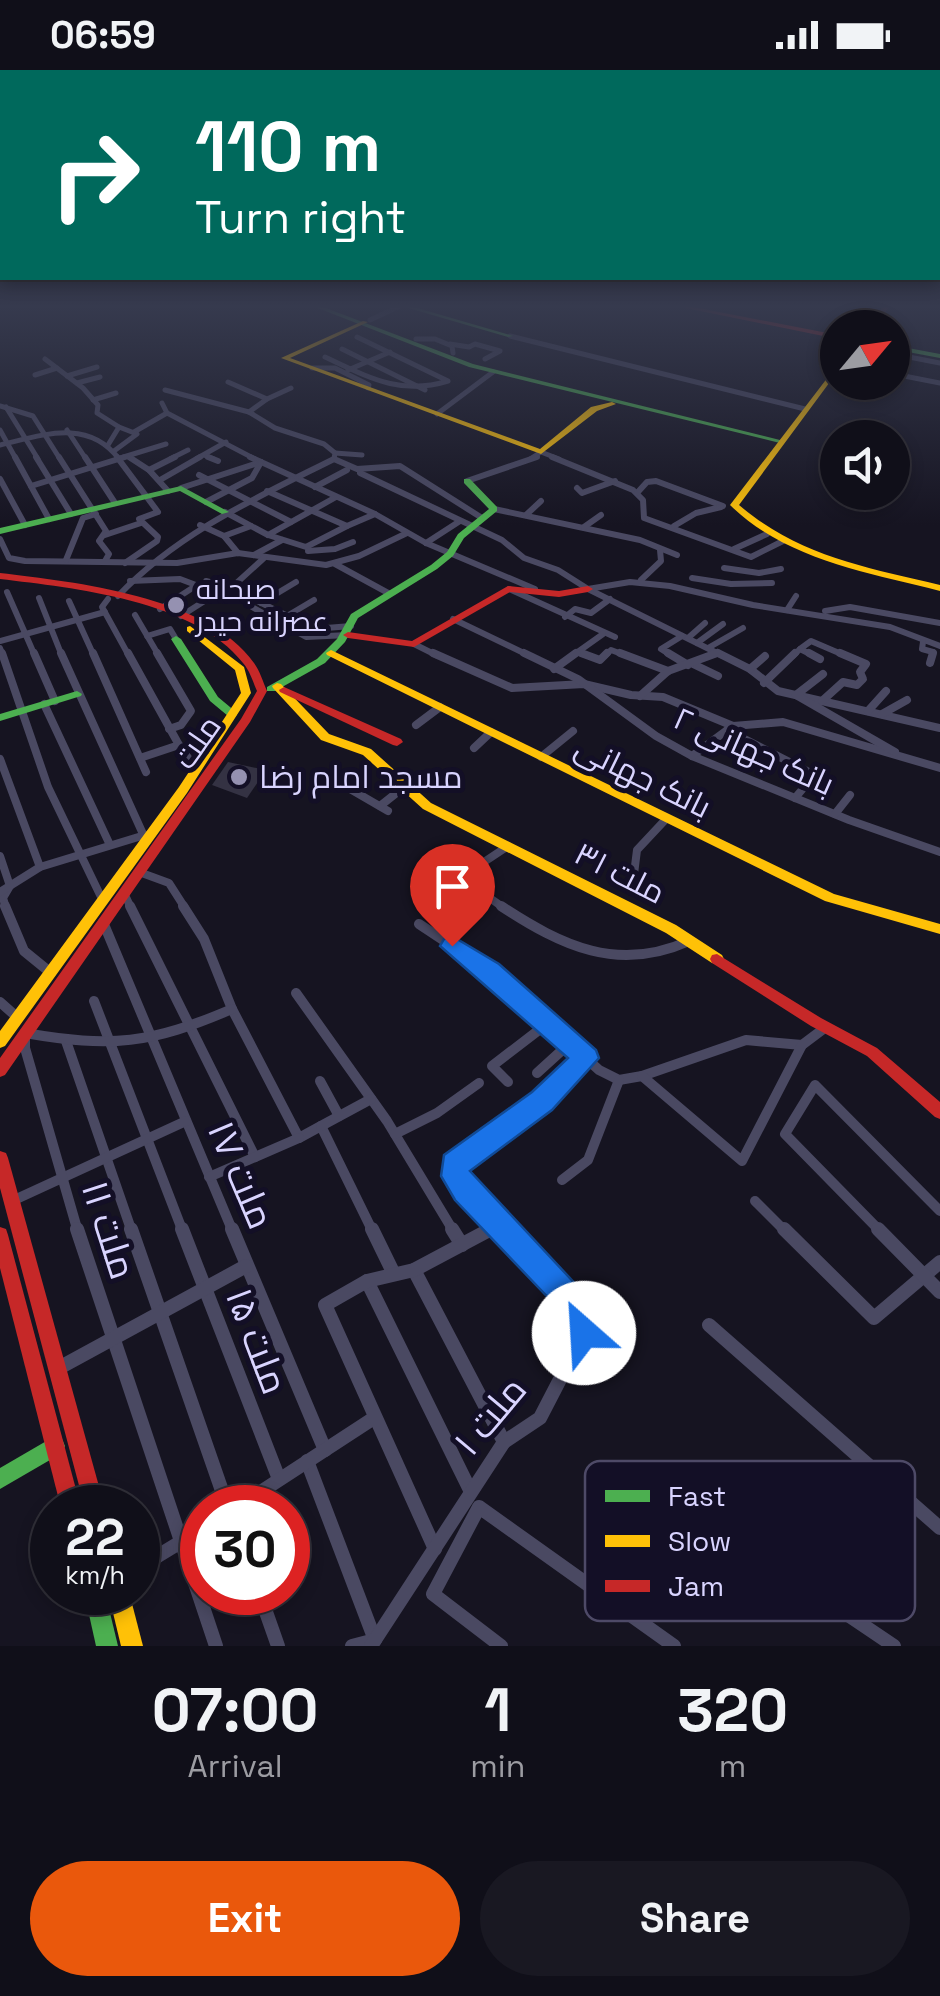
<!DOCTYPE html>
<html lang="en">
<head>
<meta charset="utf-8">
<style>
  body { margin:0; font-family:"Space Grotesk",Cairo,sans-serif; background:#191822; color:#f1f3f6; height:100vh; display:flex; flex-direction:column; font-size:38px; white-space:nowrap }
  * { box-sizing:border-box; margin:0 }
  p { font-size:32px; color:#9c9ca2 }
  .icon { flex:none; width:55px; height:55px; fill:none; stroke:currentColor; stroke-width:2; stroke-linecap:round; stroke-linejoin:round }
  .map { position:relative; height:1576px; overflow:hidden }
  .drawer { display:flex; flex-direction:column; background:#100f19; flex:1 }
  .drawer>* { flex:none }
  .guide { position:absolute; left:0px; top:0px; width:940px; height:210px; box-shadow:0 5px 15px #0003,0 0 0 2px #302f38; background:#00695c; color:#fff; overflow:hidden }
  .needle { width:65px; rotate:61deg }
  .fabs { position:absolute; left:820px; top:240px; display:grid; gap:20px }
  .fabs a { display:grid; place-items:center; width:90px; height:90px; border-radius:50%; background:#100f19; box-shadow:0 5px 15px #0003,0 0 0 2px #302f38; font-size:50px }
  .speed { position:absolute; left:30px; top:1415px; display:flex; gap:20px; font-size:50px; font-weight:700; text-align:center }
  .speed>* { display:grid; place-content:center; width:130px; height:130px; border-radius:50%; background:#100f19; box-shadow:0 5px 15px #0003,0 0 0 2px #302f38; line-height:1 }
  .speed small { font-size:25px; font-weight:400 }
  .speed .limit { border:15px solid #d22; background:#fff; color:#111 }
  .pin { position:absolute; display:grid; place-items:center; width:85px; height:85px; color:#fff; margin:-102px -42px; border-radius:50% 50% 50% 0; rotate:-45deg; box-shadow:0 0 10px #0007 }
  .pin .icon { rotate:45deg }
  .me { position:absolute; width:110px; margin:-55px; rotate:334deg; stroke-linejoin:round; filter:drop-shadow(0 0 8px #0008) }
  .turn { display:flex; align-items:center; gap:35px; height:210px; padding:0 30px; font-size:45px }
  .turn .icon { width:130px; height:130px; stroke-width:2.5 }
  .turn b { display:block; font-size:70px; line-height:85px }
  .eta { display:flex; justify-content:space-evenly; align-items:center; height:170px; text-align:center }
  .eta b { font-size:60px; font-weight:700; line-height:70px }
  .action { display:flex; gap:20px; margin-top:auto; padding:20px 30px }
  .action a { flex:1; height:115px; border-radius:60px; background:#ea580c; color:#fff; font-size:40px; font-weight:700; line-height:115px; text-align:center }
  .action a+a { background:#191822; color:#f1f3f6 }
  .status { display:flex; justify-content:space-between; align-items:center; height:70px; padding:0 50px; background:#100f19; direction:ltr }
  .status svg { height:28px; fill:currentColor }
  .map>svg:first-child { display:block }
  .building { fill:#343243 }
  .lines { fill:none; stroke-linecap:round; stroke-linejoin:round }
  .street-far4 { stroke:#4a4962; stroke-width:5 }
  .street-far3 { stroke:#4a4962; stroke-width:6 }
  .street-far2 { stroke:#4a4962; stroke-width:8 }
  .street-far1 { stroke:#4a4962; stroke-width:10 }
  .street { stroke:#4a4962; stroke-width:14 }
  .fast { fill:#4caf50; fill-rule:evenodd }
  .slow { fill:#ffc107; fill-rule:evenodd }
  .jam { fill:#c62828; fill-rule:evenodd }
  .route { fill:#1a73e8; stroke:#114b97; stroke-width:2.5 }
  .poi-dot { fill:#9591b1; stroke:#130f26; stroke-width:4 }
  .labels { text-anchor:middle; stroke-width:10; stroke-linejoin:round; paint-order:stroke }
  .far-poi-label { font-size:28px; fill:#d9d4ff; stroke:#130f26; text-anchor:start }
  .street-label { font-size:32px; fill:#d9d4ff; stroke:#130f26 }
  .poi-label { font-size:32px; fill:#d9d4ff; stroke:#130f26; text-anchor:start }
  .near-street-label { font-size:38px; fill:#d9d4ff; stroke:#130f26 }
  .key { fill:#130f26; stroke:#4e4a67; stroke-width:2.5 }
  .key-label { font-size:28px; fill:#d9d4ff }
</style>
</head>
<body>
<div class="status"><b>06:59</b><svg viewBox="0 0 49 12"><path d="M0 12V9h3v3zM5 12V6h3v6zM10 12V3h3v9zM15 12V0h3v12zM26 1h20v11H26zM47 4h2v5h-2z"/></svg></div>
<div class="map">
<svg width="940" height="1576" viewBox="0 0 940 1576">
  <rect width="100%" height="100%" fill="#161421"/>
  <polygon class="building" points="228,692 266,700 247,728 212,715"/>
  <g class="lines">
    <g class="street-far4">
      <polyline points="370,250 402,235"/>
      <polyline points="510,266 805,339"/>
      <polyline points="416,269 435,269 452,276 453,283"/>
      <polyline points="450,274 469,277 475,274 500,281 485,289"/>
      <polyline points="342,279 425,320"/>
      <path d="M325 287C368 307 400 326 448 311L357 267"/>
      <polyline points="45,289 83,318 98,335 97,343 119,357 108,375"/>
      <polyline points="940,293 909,287 894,304 940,313"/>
      <polyline points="312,298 335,298 369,315 368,318"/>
      <polyline points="348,300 390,282"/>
      <polyline points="35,305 57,298"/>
      <polyline points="67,306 97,297"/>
      <polyline points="228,312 267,329 249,342"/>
      <polyline points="77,313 100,307"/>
      <polyline points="165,320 249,342 275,358 324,374 335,383 334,389"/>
      <polyline points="267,329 291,318"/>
      <polyline points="93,330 116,323"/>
      <polyline points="162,333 167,343 255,389"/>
      <polyline points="0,336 33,346 60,389"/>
      <polyline points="6,337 38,389"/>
      <polyline points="437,344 493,302"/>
      <polyline points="0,360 16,389"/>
      <polyline points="67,360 86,389"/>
      <polyline points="134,362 167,343"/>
      <path d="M0 375C43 365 88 348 119 389"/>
      <polyline points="114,381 137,364 119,357"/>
      <polyline points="335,383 362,385"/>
      <polyline points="204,385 214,389"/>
      <polyline points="129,387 132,389"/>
      <polyline points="117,389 166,374"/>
      <polyline points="170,389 188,380"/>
      <polyline points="196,389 226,372"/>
      <polyline points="530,389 541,382 559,389"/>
    </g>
    <g class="street-far3">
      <polyline points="15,387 49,449"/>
      <polyline points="36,387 71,444"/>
      <polyline points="59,387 106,461 99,471 109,484 105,491"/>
      <polyline points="85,387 115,433"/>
      <polyline points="117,387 158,442 139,449 158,467 157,471 125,493"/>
      <polyline points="129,387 149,400 168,421"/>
      <polyline points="208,387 218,391"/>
      <polyline points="250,387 375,444 426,473 535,519"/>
      <polyline points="552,387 633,420 643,430 644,448 751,487 783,471"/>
      <polyline points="149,400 175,387"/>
      <polyline points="360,403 502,470 524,488 558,500 588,519 723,586"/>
      <polyline points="199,405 291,452"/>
      <polyline points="0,409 25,455"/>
      <polyline points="160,410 200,387"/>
      <polyline points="467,411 537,387"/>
      <polyline points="31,416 125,387"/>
      <polyline points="315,417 347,400"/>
      <polyline points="181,418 261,392"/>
      <polyline points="577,418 582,423 615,411"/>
      <polyline points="637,423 647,412 656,411 723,436"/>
      <polyline points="206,432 252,408 261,392"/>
      <polyline points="494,439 640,470 677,485"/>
      <polyline points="225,442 268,465 306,477 347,456 267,421"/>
      <polyline points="526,445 541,431"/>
      <polyline points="200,455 224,466 238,483"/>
      <polyline points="347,456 375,444"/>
      <polyline points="674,456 696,443 721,437"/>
      <polyline points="584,457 601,445"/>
      <polyline points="105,465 141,453"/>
      <polyline points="268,465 336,427"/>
      <polyline points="224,466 251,456"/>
      <polyline points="0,469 9,488 25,491 177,493 238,483 326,495 359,486 407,463"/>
      <polyline points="426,473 460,451"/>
      <polyline points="734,479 767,464"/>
      <polyline points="308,481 335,479 353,472"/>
      <polyline points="254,485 282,470"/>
      <polyline points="66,490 83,448 96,444"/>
      <polyline points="335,494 390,524"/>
      <polyline points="724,498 759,503 781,499"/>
      <polyline points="692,508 731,514 772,513"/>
      <polyline points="641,510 661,491 660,480"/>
      <polyline points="130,511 180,509 217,523"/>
      <polyline points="206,511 231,518 314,559 351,556"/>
      <polyline points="231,518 264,488"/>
      <polyline points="509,519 615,567"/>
      <polyline points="588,519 630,512 670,516 753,535 890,557 940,576"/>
      <polyline points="7,522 35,586"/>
      <path d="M118 526C179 462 256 428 334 389L357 399 400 396 482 448"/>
      <polyline points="39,528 62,586"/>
      <polyline points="108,529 102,537 129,586"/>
      <polyline points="69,531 94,586"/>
      <polyline points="261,533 296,512"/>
      <polyline points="252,537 306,567 348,565"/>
      <polyline points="160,539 197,515"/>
      <polyline points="787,540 796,526"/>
      <polyline points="825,541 850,537 940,553"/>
      <polyline points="135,545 159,586"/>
      <polyline points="181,546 217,523"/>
      <polyline points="287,546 314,530"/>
      <polyline points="565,547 575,539 591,543 610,529"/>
      <polyline points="453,549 530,586"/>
      <polyline points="147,566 170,559 176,569"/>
      <polyline points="688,568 705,553"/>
      <polyline points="0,571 105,542"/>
      <polyline points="923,572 922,579 933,582 932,586"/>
      <polyline points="697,573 723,554"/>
      <polyline points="414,574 438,586"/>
      <polyline points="0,578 3,586"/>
      <polyline points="708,578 743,558"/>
      <polyline points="800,579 811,571 846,586"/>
      <polyline points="577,582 588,586"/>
      <polyline points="572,586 603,564"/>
      <polyline points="605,586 611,580 627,586"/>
      <polyline points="672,586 661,579 682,566"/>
      <polyline points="710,586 718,583"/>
      <polyline points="793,586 800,579 814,586"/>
    </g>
    <g class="street-far2">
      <polyline points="2,583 48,717 103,831"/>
      <polyline points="34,583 55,631"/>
      <polyline points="61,583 143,764"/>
      <polyline points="93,583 146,702"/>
      <polyline points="128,583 179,675 140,688"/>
      <polyline points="157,583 191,641 181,655 169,659"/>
      <polyline points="433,583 512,618 584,614 631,625 663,627 733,656 783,652 940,698"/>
      <polyline points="524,583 578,609 656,666 692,686 849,750 940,782"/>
      <polyline points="581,583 600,590 607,583"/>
      <polyline points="620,583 668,601"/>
      <polyline points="668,583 688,595"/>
      <polyline points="718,583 750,599 778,621 940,658"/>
      <polyline points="809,583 820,589"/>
      <polyline points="930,593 933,583"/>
      <polyline points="693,594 718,606"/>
      <polyline points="554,599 576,583"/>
      <polyline points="750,599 765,586"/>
      <polyline points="823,604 796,625 895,682"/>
      <polyline points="764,613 795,583"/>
      <polyline points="640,626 668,601 717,583"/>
      <polyline points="822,631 843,612 857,615 863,609 860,602 866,594 840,583"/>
      <polyline points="44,634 110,775"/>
      <polyline points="868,641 886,621"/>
      <polyline points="882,644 907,630"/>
      <polyline points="416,655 440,637"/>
      <polyline points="727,660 809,702 812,708 795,728"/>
      <polyline points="179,675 196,699"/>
      <polyline points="474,678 491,662"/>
      <polyline points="692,686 730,658"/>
      <polyline points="541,687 573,661"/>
      <polyline points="0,689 40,797"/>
      <polyline points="326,705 388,741"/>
      <polyline points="380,736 404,717"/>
      <polyline points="835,744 850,725"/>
      <polyline points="0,786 10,816 3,828 6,838"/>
      <polyline points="139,802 169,813 185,838"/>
      <polyline points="634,804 637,780 666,749"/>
      <polyline points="0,822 40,797 145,765"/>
      <polyline points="124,823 131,838"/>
      <polyline points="504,838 467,812 475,798 508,776"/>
    </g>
    <g class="street-far1">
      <polyline points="5,836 24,881 51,903"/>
      <polyline points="130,836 255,1087"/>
      <polyline points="183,836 204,869 232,939 299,1068 321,1056 373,1162"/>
      <path d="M501 836C562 876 618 903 689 871"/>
      <polyline points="103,852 233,1162"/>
      <polyline points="419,854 490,901 599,1000 619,1010 642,1006 746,970 802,975"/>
      <polyline points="296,923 387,1051 454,1162"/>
      <polyline points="94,931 183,1162"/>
      <polyline points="0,932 18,948"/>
      <polyline points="66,971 132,1162"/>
      <polyline points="537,1003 570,973"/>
      <polyline points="642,1006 742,1091 802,975 826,957"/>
      <polyline points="320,1011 339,1046"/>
      <polyline points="508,1012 492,996 548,953"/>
      <polyline points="321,1056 371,1029"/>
      <polyline points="395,1064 437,1043 479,1013"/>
      <polyline points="209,1107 299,1068"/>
      <polyline points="562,1110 588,1090 619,1010"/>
      <polyline points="12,1131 186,1051"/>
      <polyline points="755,1131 786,1162"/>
      <path d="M78 1162 25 978V963C112 978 150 974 232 939"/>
      <polyline points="486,1162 499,1155"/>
      <path d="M506 1162C488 1143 458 1122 454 1095L542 1031 586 988"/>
      <polyline points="881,1162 785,1064 815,1015 940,1141"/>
    </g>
    <g class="street">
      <polyline points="77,1159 216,1576"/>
      <polyline points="131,1159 228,1438"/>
      <polyline points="182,1159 279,1409"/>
      <polyline points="232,1159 325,1380"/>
      <polyline points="372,1159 393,1202"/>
      <polyline points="452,1159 462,1175"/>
      <polyline points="784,1159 874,1248 940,1192"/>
      <polyline points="878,1159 940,1222"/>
      <polyline points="414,1200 504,1372"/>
      <polyline points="367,1211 470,1420"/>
      <polyline points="709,1255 940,1458"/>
      <polyline points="57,1299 246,1196"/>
      <polyline points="307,1391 375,1570 352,1576"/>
      <polyline points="654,1414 894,1576"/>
      <polyline points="236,1438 374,1348"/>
      <polyline points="435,1479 325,1235 367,1211 414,1200 491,1159"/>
      <polyline points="138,1498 202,1459"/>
      <polyline points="259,1522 278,1576"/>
      <polyline points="371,1576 504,1372 540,1348 584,1263 584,1246 504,1159"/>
      <polyline points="501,1576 433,1524 479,1437 674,1576"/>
    </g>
    <g class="fast">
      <polygon points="310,235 318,235 473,294 784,371 780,373 469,297"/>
      <polygon points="398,235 407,235 513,266 508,267"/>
      <polygon points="892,275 940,284 940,288 892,279"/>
      <polygon points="464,409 470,409 497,437 497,441 464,468 453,486 437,499 358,548 345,572 325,593 275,621 267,621 267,617 317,589 337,569 351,544 431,495 447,482 458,464 489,439 464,413"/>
      <polygon points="181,416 229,442 222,444 180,421 0,464 0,458"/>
      <polygon points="176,566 181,569 218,627 236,642 237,644 236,646 228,646 210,631 171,569"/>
      <polygon points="77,621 82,624 81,626 0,651 0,644"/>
      <polygon points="55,1366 62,1369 65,1376 62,1383 0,1419 0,1398"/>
      <polygon points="84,1522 105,1522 118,1576 96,1576"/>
    </g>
    <g class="slow">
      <polygon points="363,251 368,252 290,288 540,379 591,337 612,332 616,334 597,341 541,384 281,288"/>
      <path d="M838 294V301L739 435C799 486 865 497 940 515V521C867 502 786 490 730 435Z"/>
      <polygon points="190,556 244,597 251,623 187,723 5,976 0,978 0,961 179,717 241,623 235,600 187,561 187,557"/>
      <polygon points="331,580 834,824 940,854 940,864 825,831 327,585 326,583"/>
      <polygon points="277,613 281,614 329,664 371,679 431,733 676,855 722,885 724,889 722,893 717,894 712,893 666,863 423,739 363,685 321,670 273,618 272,616"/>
      <polygon points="108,1522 129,1522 143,1576 121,1576"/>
    </g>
    <g class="jam">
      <polygon points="671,235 683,235 838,265 838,269"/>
      <polygon points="885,235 891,235 872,258 865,258"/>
      <path d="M0 503C75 512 207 526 254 593 260 601 263 612 267 621L250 652 5 1005 0 1007V988L241 649 257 621C253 612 250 601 243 593 194 530 74 518 0 509Z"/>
      <polygon points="508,516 559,521 588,516 593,519 588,522 559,527 510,522 414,577 348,568 343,565 348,562 412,571"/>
      <polygon points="284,617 401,669 403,672 397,676 393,675 280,622 279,620"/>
      <polygon points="717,884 821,948 877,978 940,1032 940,1049 935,1047 867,986 811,956 712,893 710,889 712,885"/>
      <polygon points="0,1081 6,1083 8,1088 105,1438 85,1438 0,1118"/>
      <polygon points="0,1157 6,1159 8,1165 81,1438 61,1438 0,1198"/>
    </g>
  </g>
  <linearGradient id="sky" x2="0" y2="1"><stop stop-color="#0c0b12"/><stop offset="0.52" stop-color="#363a4e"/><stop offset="1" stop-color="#363a4e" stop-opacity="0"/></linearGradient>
  <rect width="940" height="455" fill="url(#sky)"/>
  <polygon class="route" points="452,866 499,894 596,980 599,988 552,1040 470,1101 595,1235 600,1246 595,1275 584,1280 572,1275 567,1251 558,1238 455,1130 441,1106 444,1085 532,1022 568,988 440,876 444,869"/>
  <g class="poi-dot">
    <circle cx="176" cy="535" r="10"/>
    <circle cx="239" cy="707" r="10"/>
  </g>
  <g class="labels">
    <g class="far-poi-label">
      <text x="196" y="529">صبحانه<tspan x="196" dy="32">عصرانه حیدر</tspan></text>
    </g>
    <g class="street-label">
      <text transform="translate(197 672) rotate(-55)" y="11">ملت</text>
      <text transform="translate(754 681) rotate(24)" y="11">بانک جهانی ۲</text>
      <text transform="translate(643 707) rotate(26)" y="11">بانک جهانی</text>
      <text transform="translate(620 803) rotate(27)" y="11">ملت ۳۱</text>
    </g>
    <g class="poi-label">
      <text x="259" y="718">مسجد امام رضا</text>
    </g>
    <g class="near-street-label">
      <text transform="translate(241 1105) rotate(67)" y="13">ملت ۱۷</text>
      <text transform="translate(109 1160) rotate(72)" y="13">ملت ۱۱</text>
      <text transform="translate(257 1271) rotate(69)" y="13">ملت ۱۵</text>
      <text transform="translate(490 1346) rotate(-50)" y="13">ملت ۱</text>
    </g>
  </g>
  <rect x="585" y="1391" width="330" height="160" rx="15" class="key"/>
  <rect x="605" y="1420" width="45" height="12" fill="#4caf50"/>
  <rect x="605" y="1465" width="45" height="12" fill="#ffc107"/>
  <rect x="605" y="1510" width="45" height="12" fill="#c62828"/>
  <g class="key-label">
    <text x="668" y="1436">Fast</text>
    <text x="668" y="1481">Slow</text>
    <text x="668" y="1526">Jam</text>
  </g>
</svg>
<div class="fabs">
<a><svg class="needle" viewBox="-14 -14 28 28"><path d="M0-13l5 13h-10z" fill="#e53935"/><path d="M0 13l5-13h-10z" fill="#9c9ca2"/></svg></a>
<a><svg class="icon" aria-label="sound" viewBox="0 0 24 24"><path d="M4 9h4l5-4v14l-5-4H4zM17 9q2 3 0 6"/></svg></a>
</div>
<div class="speed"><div>22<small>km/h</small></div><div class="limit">30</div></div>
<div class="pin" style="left:452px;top:876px;background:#d93025"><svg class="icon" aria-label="arrive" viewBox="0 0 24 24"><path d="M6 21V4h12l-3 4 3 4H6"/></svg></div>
<svg class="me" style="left:584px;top:1263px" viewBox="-20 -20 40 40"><circle r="19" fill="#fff"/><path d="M0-13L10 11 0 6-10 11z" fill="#1a73e8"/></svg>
<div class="guide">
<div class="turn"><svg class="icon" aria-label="right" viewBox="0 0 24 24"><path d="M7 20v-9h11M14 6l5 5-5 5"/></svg><div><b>110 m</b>Turn right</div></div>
</div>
</div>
<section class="drawer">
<div class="eta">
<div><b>07:00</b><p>Arrival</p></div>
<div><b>1</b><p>min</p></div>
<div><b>320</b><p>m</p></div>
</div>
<div class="action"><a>Exit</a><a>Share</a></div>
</section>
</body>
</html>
